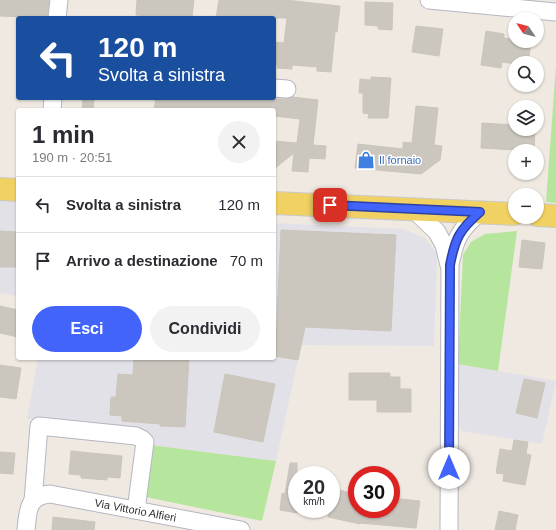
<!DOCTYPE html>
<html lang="it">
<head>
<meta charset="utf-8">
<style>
  body { margin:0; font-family:Arial,sans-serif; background:#f2f2f3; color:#2b2b33; height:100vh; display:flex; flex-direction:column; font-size:15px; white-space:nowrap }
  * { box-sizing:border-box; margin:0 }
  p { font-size:13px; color:#7c7c81 }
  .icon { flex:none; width:22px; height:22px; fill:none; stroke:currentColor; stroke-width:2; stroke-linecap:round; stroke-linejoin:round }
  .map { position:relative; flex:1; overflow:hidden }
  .panel { position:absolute; left:16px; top:108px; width:260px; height:252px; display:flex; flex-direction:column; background:#fff; border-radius:4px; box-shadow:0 1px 3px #0004 }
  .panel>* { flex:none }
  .hud { position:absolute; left:16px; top:16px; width:260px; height:84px; border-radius:4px; box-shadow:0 1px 3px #0004; background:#1a4fa0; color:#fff; overflow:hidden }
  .needle { width:26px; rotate:305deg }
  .controls { position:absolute; left:508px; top:12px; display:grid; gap:8px }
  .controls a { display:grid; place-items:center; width:36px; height:36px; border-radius:50%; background:#fff; box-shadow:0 1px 3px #0004; font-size:20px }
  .speed { position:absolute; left:288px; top:466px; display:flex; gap:8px; font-size:20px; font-weight:700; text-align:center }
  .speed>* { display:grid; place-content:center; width:52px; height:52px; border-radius:50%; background:#fff; box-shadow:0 1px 3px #0004; line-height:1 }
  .speed small { font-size:10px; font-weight:400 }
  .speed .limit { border:6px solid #d22; background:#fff; color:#111 }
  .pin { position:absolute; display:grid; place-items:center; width:34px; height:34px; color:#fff; margin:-17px; border-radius:8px; box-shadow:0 2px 6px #0006 }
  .me { position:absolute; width:44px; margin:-22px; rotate:0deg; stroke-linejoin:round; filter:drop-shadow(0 0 3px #0008) }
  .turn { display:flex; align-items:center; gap:14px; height:84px; padding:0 16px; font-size:18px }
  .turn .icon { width:52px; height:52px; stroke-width:2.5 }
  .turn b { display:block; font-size:28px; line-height:34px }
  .round { display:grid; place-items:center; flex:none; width:42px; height:42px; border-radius:21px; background:#f2f2f3 }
  .headline { display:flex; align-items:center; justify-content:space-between; height:68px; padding:0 16px }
  h1 { font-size:24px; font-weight:600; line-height:30px }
  .primary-button { display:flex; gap:8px; margin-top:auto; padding:8px 16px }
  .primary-button a { flex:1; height:46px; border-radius:24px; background:#4264fb; color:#fff; font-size:16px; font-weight:600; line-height:46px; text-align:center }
  .primary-button a+a { background:#f2f2f3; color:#2b2b33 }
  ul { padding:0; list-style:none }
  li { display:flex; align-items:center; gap:12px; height:56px; padding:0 16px; border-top:1px solid #e1e1e2 }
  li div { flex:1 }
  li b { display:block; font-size:15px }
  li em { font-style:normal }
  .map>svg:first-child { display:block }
  .industrial { fill:#e3e1e8 }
  .green { fill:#b6e59e }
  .building { fill:#cbc7bf; stroke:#cbc5ba }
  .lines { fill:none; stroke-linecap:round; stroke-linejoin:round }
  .minor-casing { stroke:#b4b7c1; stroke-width:19 }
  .major-casing { stroke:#c9c9c9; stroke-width:24 }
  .minor { stroke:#fff; stroke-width:17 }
  .major { stroke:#f2d163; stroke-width:22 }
  .route-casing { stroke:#2b41a3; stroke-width:10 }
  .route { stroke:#4264fb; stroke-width:7 }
  .labels { text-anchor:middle; stroke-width:3; stroke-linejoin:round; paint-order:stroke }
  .shop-label { font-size:11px; fill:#366cbe; stroke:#fff; text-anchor:start }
  .street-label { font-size:11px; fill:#2e2e2e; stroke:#fff }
</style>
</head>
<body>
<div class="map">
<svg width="556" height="530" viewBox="0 0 556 530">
  <rect width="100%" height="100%" fill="#efe9e1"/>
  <g class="industrial">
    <polygon points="0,200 18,201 18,296 0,293"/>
    <polygon points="274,223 402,229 425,238 437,254 434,346 301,345 276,461 150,445 150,432 27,419 38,358 274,358"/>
    <polygon points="458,364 556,381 542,444 462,431 456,422"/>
  </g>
  <g class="green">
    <polygon points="556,66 556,203 546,202"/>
    <polygon points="517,231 498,371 458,364 463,255 471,242 485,234"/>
    <polygon points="150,445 276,461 262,521 146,497"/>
  </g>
  <g class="building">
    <polygon points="0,0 49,0 47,18 0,16"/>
    <polygon points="137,0 194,0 192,18 169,18 136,15"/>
    <polygon points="219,0 286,0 340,6 337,32 335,32 331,72 317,71 317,67 292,65 292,69 277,68 278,65 274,65 274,42 284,43 287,18 216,18"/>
    <polygon points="365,2 393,3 392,30 378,29 378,26 365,25"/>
    <polygon points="416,26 443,29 439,56 412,52"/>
    <polygon points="486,31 504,34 504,38 531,43 528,63 515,63 515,64 502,62 501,68 481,65"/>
    <polygon points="371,77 391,78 388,118 368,118 369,114 363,113 363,93 359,93 360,79 371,80"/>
    <polygon points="293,97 318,100 313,145 326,146 325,159 309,158 308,172 292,171 294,153 274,169 274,141 297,143 300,119 274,116 274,110 154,110 156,98 286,99"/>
    <polygon points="83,98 94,98 93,110 82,110"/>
    <polygon points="416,106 438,108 434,145 442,146 440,160 421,174 355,168 358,144 403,149 403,142 412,143"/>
    <polygon points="482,123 515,125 515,129 535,129 534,151 481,148"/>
    <polygon points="281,230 396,235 391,331 305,327 298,360 274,356 274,341 276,341"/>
    <polygon points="0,231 18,232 18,267 0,267"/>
    <polygon points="522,240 545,243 542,269 519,267"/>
    <polygon points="0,306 18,310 18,337 0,333"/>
    <polygon points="134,358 189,358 185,427 160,426 160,424 122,421 122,416 110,415 111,397 116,397 118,374 133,375"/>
    <polygon points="0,365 21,368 16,399 0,397"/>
    <polygon points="349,373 390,373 390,377 400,377 400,389 411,389 411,412 377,412 377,400 349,400"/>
    <polygon points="225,374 275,384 263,442 214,432"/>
    <polygon points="524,379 545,383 537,418 516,413"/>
    <polygon points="514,440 528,442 526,454 531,455 525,485 503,481 504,474 496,473 500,449 512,451"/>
    <polygon points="71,451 122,456 120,478 107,477 107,480 81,478 81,475 69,474"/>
    <polygon points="0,452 15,453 13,474 0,473"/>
    <polygon points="290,463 297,463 297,513 280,510 282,493 285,494"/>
    <polygon points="334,489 357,494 357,509 391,509 391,498 420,501 416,528 360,523 360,524 328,517 329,509 331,509 331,502"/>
    <polygon points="499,511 518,515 515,530 495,530"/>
    <polygon points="53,517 95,522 94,530 52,530"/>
  </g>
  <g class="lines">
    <g class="minor-casing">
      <g id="minor">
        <polyline points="429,0 556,12"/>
        <polyline points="57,18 59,0"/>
        <polyline points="274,88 287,89"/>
        <polyline points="52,110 53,98"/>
        <polyline points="414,210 437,232 444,245 449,265"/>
        <polyline points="33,501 39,426 136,436 142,439 145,442 136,510"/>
        <path id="s1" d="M26 530C28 511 27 496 50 494L241 530"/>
        <path d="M449 530 450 265C455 239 459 230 480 212"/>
      </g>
    </g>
    <g class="major-casing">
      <g id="major">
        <polyline points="0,189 18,190"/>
        <polyline points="274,203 515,214"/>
        <polyline points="537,215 556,216"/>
      </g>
    </g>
    <use href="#minor" class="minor"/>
    <use href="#major" class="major"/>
  </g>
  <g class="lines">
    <g class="route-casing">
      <path id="route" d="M330 205 480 212C459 230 455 239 450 265L449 468"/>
    </g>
    <use href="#route" class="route"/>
  </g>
  <defs>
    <g id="shop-bare" transform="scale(1.38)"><path d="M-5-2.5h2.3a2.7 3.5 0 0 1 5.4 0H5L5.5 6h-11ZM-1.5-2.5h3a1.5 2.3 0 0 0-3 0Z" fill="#3f7fe0" stroke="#fff" stroke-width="2.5" paint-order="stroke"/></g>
  </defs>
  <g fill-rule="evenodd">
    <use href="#shop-bare" x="366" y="160"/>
  </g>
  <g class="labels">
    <g class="shop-label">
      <text x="379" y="164">Il fornaio</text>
    </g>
    <g class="street-label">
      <text dy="4" stroke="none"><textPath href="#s1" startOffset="136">Via Vittorio Alfieri</textPath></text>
    </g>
  </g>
</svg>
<div class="controls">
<a><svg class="needle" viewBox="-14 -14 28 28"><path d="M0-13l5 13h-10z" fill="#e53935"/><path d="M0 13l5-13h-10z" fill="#7c7c81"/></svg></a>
<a><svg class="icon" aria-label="search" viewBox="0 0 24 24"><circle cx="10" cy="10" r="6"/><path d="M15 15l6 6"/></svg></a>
<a><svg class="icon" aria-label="layers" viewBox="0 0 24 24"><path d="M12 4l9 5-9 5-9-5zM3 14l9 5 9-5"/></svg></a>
<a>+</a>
<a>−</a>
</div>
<div class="speed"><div>20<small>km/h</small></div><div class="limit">30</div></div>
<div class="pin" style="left:330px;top:205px;background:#d93025"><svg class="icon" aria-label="arrive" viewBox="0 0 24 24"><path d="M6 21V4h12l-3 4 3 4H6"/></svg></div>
<svg class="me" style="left:449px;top:468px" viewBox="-20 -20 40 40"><circle r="19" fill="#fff"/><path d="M0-13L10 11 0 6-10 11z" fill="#4264fb"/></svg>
<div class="hud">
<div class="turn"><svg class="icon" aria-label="left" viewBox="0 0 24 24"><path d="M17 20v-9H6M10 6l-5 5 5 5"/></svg><div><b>120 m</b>Svolta a sinistra</div></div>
</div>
<section class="panel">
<div class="headline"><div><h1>1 min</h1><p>190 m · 20:51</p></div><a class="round"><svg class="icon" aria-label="close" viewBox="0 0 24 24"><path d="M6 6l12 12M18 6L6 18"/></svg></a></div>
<ul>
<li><svg class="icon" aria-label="left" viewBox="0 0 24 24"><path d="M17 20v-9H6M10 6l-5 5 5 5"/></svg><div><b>Svolta a sinistra</b></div><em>120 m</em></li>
<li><svg class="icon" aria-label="arrive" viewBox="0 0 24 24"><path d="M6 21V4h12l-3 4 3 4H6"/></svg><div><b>Arrivo a destinazione</b></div><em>70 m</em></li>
</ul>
<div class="primary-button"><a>Esci</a><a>Condividi</a></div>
</section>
</div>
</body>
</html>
